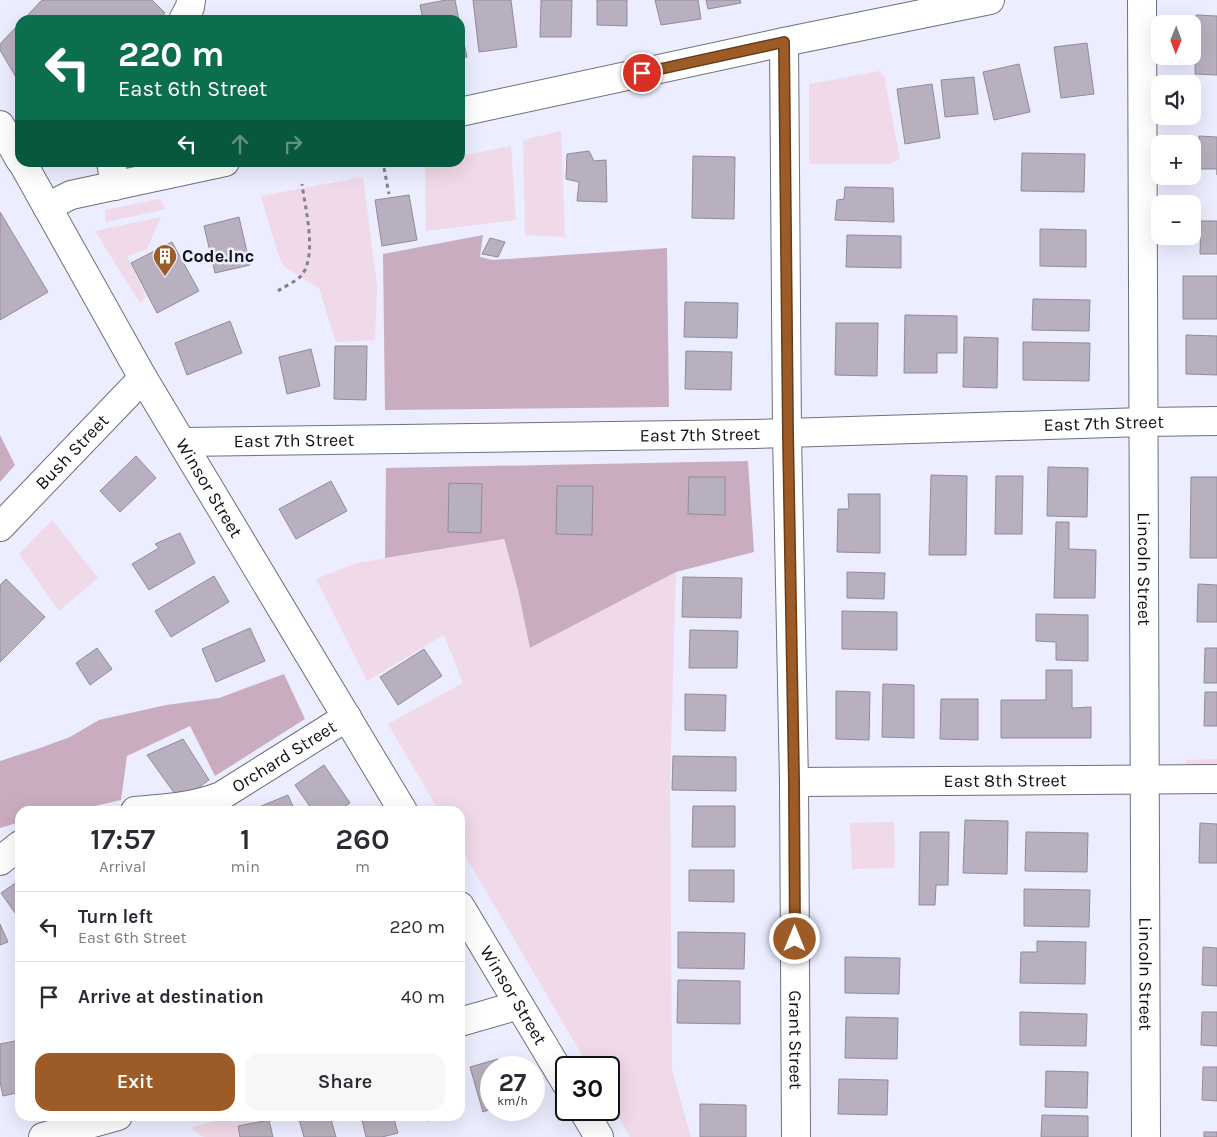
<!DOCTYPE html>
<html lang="en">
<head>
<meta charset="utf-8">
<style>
  body { margin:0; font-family:Karla,sans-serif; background:#f7f7f7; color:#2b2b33; height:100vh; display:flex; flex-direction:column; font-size:19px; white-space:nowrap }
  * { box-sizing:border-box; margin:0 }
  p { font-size:16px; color:#7c7c81 }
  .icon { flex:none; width:28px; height:28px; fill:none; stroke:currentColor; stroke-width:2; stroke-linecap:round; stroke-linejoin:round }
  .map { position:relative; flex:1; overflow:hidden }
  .drawer { position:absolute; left:15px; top:806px; width:450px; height:315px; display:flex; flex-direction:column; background:#fff; border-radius:15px; box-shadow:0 5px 20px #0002 }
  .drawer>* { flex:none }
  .guide { position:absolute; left:15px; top:15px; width:450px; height:152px; border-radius:15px; box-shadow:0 5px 20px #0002; background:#0b6e4f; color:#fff; overflow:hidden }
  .needle { width:32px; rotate:181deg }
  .buttons { position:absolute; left:1151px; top:15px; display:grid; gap:10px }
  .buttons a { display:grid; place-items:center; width:50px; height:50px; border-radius:10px; background:#fff; box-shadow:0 5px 20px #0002; font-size:25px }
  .speed { position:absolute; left:480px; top:1056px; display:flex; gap:10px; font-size:25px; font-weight:700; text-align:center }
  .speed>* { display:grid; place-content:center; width:65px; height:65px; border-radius:50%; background:#fff; box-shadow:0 5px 20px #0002; line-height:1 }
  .speed small { font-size:12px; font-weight:400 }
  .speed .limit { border:2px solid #111; border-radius:8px; background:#fff; color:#111 }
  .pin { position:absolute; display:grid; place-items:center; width:42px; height:42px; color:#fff; margin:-21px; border:2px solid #fff; border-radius:50%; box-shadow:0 1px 5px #0007 }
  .me { position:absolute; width:55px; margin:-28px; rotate:0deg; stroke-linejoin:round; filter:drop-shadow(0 0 4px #0008) }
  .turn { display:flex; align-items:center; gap:18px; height:105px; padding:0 20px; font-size:22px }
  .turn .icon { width:65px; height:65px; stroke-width:2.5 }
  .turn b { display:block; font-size:35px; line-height:42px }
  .lanes { display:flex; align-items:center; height:48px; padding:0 20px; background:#0003; justify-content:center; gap:25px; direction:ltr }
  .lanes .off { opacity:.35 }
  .eta { display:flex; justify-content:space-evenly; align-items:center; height:85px; text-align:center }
  .eta b { font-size:30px; font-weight:600; line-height:35px }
  .cta { display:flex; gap:10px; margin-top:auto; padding:10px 20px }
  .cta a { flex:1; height:58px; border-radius:15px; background:#9d5c27; color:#fff; font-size:20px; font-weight:600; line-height:58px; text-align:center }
  .cta a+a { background:#f7f7f7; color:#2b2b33 }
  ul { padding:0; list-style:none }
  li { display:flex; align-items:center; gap:15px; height:70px; padding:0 20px; border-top:1px solid #e1e1e2 }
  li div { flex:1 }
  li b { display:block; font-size:19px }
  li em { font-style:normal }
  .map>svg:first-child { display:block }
  .green { fill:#f0d9e8 }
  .forest { fill:#caacc0 }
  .building { fill:#b9b0bf; stroke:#938a99 }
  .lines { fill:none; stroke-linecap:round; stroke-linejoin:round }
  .minor-casing { stroke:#6f707f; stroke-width:30 }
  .path { stroke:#80818d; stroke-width:3; stroke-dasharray:4 4; stroke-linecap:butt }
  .minor { stroke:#fff; stroke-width:28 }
  .route-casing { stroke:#663c19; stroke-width:12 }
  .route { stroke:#9d5c27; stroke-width:9 }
  .labels { text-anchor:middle; stroke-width:5; stroke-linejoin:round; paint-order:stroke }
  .poi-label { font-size:18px; font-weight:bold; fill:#101016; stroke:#ecedff; text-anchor:start }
  .street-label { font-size:18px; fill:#101016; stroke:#ecedff }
</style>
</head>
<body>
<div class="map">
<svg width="1217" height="1137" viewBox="0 0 1217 1137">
  <rect width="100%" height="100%" fill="#ecedff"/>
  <g class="green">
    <polygon points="880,71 881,76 884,75 900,159 889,164 809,164 809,84"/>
    <polygon points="561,131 565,237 525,235 523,140"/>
    <polygon points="511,146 516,220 426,231 425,163 460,162 460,156"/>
    <polygon points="363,177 377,286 375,340 336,342 319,288 284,267 278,254 261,196"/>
    <polygon points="160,199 166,209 106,222 105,210"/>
    <polygon points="161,217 147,249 127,256 146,297 140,303 95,231"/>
    <polygon points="52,520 98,578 59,611 19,554"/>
    <polygon points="503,539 518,590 531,648 676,572 670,780 672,1070 691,1137 630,1137 609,1100 609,1068 589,1067 460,847 460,811 439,811 388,724 463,683 444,635 367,681 316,579 357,563"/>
    <polygon points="1217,759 1217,767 1187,767 1185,760"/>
    <polygon points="894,822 895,868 852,869 850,823"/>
    <polygon points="234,1116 251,1116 253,1124 237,1125 239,1137 204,1137 193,1130 193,1127"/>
  </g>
  <g class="forest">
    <polygon points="483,235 480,257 493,260 667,248 669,407 385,410 383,254"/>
    <polygon points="0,435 15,465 0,482"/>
    <polygon points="748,461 754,552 676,572 530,648 518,590 504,539 385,558 386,468"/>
    <polygon points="284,674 305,719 215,776 190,726 127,756 121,800 73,811 20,811 20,822 0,828 0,761 40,748 70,737 99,720 166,705 219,698"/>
  </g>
  <g class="building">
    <polygon points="42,0 152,0 165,13 159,20 23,20"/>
    <polygon points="446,0 455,0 459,20 423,20 420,5"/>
    <polygon points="473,0 511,0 517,47 479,52"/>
    <polygon points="541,0 572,0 571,37 540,37"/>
    <polygon points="597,0 627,0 627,26 597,25"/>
    <polygon points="655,0 698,0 701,19 661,25"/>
    <polygon points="706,0 740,0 741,3 708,9"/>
    <polygon points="1196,15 1217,16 1217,75 1195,74"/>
    <polygon points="20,23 20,84 0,50 0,44"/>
    <polygon points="460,25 467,57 460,59"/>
    <polygon points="1087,43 1094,94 1061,98 1054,47"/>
    <polygon points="1019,64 1030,112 994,120 983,72"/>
    <polygon points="974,77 978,114 945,117 941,80"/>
    <polygon points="932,84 940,138 905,144 897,89"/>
    <polygon points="1199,136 1217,137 1217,175 1217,169 1198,169"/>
    <polygon points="589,151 594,161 606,160 607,202 577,201 579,182 566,179 567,154"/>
    <polygon points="1022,153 1085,154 1084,192 1021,191"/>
    <polygon points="693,156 735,157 734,219 692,218"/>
    <polygon points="845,187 893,188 894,222 835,220 837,200 844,199"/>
    <polygon points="409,195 417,240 382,246 375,200"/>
    <polygon points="0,212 48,292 0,320"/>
    <polygon points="239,217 250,265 215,273 204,226"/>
    <polygon points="1201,221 1217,221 1217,254 1200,254"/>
    <polygon points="1040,229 1086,230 1086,267 1040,266"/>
    <polygon points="847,235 901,236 901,268 846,267"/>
    <polygon points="490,238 505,242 498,257 482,254"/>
    <polygon points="172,242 199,291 157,313 131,263"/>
    <rect x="1183" y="276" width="34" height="43"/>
    <polygon points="1033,299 1090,300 1089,331 1032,330"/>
    <polygon points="685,302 738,303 737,338 684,337"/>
    <polygon points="905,315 957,316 957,353 937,353 937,373 904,373"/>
    <polygon points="230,321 242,353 187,375 175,343"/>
    <polygon points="836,323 878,323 877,376 835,375"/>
    <polygon points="1186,335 1217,336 1217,375 1186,374"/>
    <polygon points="964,337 998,338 997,388 963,387"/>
    <polygon points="1023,342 1090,343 1089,381 1023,380"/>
    <polygon points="335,346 367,346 366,400 334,399"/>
    <polygon points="311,349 320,386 287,394 279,357"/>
    <polygon points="686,351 732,352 731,390 685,389"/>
    <polygon points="136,456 156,478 120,512 100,491"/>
    <polygon points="1048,467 1088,468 1087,517 1047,516"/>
    <polygon points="931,475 967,476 966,555 929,555"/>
    <polygon points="996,476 1023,476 1022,534 995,534"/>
    <polygon points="689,477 725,477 725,515 688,514"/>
    <polygon points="1191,477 1217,477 1217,558 1190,558"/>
    <polygon points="331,481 347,511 296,539 279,509"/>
    <polygon points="449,483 482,484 481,533 448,532"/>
    <polygon points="557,486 593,486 592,535 556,534"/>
    <polygon points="848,494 880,494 880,553 837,552 838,509 849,509"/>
    <polygon points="1056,522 1069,522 1069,549 1096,550 1095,598 1054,598"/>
    <polygon points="180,533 195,563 149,590 132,564 159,548 155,544"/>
    <polygon points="847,572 885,573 884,599 847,598"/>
    <polygon points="214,576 229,602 171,637 155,611"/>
    <polygon points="683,577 742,578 741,618 682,617"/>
    <polygon points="6,579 45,617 0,662 0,585"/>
    <polygon points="1198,584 1217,585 1217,622 1197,622"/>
    <polygon points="842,611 897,612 897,650 842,649"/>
    <polygon points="1036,614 1088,615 1088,661 1056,660 1056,642 1036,641"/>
    <polygon points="250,628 265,661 216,682 202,649"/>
    <polygon points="690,630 738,631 737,668 689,668"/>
    <polygon points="97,648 112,669 90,685 76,663"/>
    <polygon points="1205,648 1217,648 1217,683 1204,683"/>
    <polygon points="424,649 442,676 398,705 380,677"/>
    <polygon points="1046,670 1072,670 1072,708 1091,707 1091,738 1001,738 1001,700 1046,700"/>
    <polygon points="883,684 914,685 914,738 882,737"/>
    <polygon points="836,691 870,692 869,740 836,739"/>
    <polygon points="1205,692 1217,692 1217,726 1204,726"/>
    <polygon points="685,694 726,695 725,731 685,730"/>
    <polygon points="941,699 978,699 978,740 940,739"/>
    <polygon points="183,739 209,780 180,801 147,755"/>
    <polygon points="673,756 736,757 736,791 672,790"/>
    <polygon points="324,765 350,803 338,811 313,811 295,785"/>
    <polygon points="288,795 295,811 261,811 259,807"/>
    <polygon points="693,806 735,806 735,847 692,847"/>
    <polygon points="965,820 1008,821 1007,874 963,873"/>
    <polygon points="1200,823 1217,824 1217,863 1199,863"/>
    <polygon points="920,832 949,832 948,885 936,885 935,905 919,905"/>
    <polygon points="1026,832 1088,833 1087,872 1025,871"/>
    <polygon points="689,870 734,870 734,902 689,901"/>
    <polygon points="20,880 20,920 1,893"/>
    <polygon points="1024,889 1090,890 1089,927 1024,926"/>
    <polygon points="0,924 8,942 0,945"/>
    <polygon points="678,932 745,933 744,969 678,968"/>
    <polygon points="1037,941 1086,942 1085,984 1020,983 1021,952 1037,952"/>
    <polygon points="1203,947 1217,948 1217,986 1202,985"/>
    <polygon points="845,957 900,958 899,994 845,993"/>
    <polygon points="678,980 740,981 740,1024 677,1023"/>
    <polygon points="1020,1012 1087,1014 1086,1046 1020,1045"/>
    <polygon points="1202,1012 1217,1012 1217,1046 1201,1045"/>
    <polygon points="846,1017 898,1018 897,1059 845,1058"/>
    <polygon points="20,1040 20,1092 3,1096 0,1082 0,1044"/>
    <polygon points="498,1059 500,1068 491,1068 491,1109 483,1112 470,1067"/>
    <polygon points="1203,1067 1217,1067 1217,1101 1202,1100"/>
    <polygon points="1046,1071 1088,1072 1087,1108 1045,1107"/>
    <polygon points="839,1079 888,1080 887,1115 838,1114"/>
    <polygon points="700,1104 746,1105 746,1137 700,1137"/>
    <polygon points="1042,1115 1088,1116 1088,1137 1041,1137"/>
    <polygon points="298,1116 330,1116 336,1137 304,1137"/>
    <polygon points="361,1116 393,1116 398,1133 382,1137 366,1137"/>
    <polygon points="425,1116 444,1116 427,1121"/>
    <polygon points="269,1120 273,1137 240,1137 238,1126"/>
    <rect x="1204" y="1132" width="13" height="5"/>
  </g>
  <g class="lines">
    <g class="minor-casing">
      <g id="minor">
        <path id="s1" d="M1142 0 1146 1137"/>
        <polyline points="183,20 190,7 191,0"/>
        <path id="s2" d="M784 42 787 434 794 782 796 1137"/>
        <polyline points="460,112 784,42 990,0"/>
        <polyline points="0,125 20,160"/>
        <path id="s3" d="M22 162 143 378 403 811"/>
        <polyline points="111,162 115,186"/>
        <polyline points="47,207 71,195 225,162"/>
        <path id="s4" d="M182 442 752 434 1144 422 1217 421"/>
        <path id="s5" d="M0 527 143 378"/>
        <path id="s6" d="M794 782 1217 779"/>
        <path id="s7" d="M135 811C165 808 194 807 221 796L347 717"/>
        <polyline points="0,861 20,845"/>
        <path id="s8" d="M460 906 566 1083"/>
        <polyline points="460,1022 519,1005"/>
        <polyline points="583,1110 599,1137"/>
        <polyline points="43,1137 118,1116"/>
      </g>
    </g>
    <g class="path">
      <polyline points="384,168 389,194"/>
      <path d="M278 291C285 286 295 282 301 276 318 256 305 208 302 184"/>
    </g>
    <use href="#minor" class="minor"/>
  </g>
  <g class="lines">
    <g class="route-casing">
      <polyline id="route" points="642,73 784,42 788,434 794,782 795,939"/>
    </g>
    <use href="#route" class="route"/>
  </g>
  <defs>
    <g id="building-pin" transform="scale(1.25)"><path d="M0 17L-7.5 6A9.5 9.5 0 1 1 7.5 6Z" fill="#9d5c27" stroke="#ecedff"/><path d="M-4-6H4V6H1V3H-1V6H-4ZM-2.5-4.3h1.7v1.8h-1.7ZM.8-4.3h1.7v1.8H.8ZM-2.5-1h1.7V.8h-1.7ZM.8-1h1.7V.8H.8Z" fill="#fff"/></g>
  </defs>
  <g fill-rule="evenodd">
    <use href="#building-pin" x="165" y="256"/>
  </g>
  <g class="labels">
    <g class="poi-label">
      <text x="182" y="262">Code.Inc</text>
    </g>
    <g class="street-label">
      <text dy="6" stroke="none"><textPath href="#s4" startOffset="922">East 7th Street</textPath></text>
      <text dy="6" stroke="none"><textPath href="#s4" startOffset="518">East 7th Street</textPath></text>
      <text dy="6" stroke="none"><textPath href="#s4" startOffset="112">East 7th Street</textPath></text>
      <text dy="6" stroke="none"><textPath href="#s5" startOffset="104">Bush Street</textPath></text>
      <text dy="6" stroke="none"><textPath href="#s3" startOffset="376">Winsor Street</textPath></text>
      <text dy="6" stroke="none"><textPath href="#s1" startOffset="569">Lincoln Street</textPath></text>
      <text dy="6" stroke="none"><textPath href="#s7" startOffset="162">Orchard Street</textPath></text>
      <text dy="6" stroke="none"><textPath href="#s6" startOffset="211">East 8th Street</textPath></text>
      <text dy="6" stroke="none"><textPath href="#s1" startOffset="974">Lincoln Street</textPath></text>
      <text dy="6" stroke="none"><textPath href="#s8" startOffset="104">Winsor Street</textPath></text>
      <text dy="6" stroke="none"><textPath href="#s2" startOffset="998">Grant Street</textPath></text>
    </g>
  </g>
</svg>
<div class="buttons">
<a><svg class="needle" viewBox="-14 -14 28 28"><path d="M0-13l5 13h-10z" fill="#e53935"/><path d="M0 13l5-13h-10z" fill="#7c7c81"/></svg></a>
<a><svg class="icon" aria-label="sound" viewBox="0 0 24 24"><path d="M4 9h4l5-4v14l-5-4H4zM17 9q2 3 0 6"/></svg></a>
<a>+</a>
<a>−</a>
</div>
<div class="speed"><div>27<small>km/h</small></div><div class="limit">30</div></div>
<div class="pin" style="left:642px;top:73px;background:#d93025"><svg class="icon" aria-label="arrive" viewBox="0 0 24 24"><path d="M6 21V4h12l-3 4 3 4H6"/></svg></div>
<svg class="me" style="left:795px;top:939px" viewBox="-20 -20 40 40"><circle r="17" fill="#9d5c27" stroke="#fff" stroke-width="3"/><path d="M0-11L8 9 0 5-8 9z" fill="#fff"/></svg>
<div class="guide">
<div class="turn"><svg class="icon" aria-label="left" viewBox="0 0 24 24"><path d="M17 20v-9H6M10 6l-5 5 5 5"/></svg><div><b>220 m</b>East 6th Street</div></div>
<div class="lanes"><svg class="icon" aria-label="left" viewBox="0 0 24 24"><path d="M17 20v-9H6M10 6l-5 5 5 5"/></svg><svg class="icon off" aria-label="ahead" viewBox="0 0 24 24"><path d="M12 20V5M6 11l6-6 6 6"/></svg><svg class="icon off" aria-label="right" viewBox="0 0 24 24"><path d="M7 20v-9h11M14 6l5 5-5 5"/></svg></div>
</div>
<section class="drawer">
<div class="eta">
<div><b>17:57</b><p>Arrival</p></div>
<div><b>1</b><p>min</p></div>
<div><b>260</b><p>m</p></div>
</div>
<ul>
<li><svg class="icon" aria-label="left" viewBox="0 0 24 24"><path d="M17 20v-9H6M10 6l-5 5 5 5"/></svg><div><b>Turn left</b><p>East 6th Street</p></div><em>220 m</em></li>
<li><svg class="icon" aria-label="arrive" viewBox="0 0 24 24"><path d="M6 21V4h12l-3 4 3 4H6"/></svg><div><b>Arrive at destination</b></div><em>40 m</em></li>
</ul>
<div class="cta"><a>Exit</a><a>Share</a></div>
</section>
</div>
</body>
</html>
